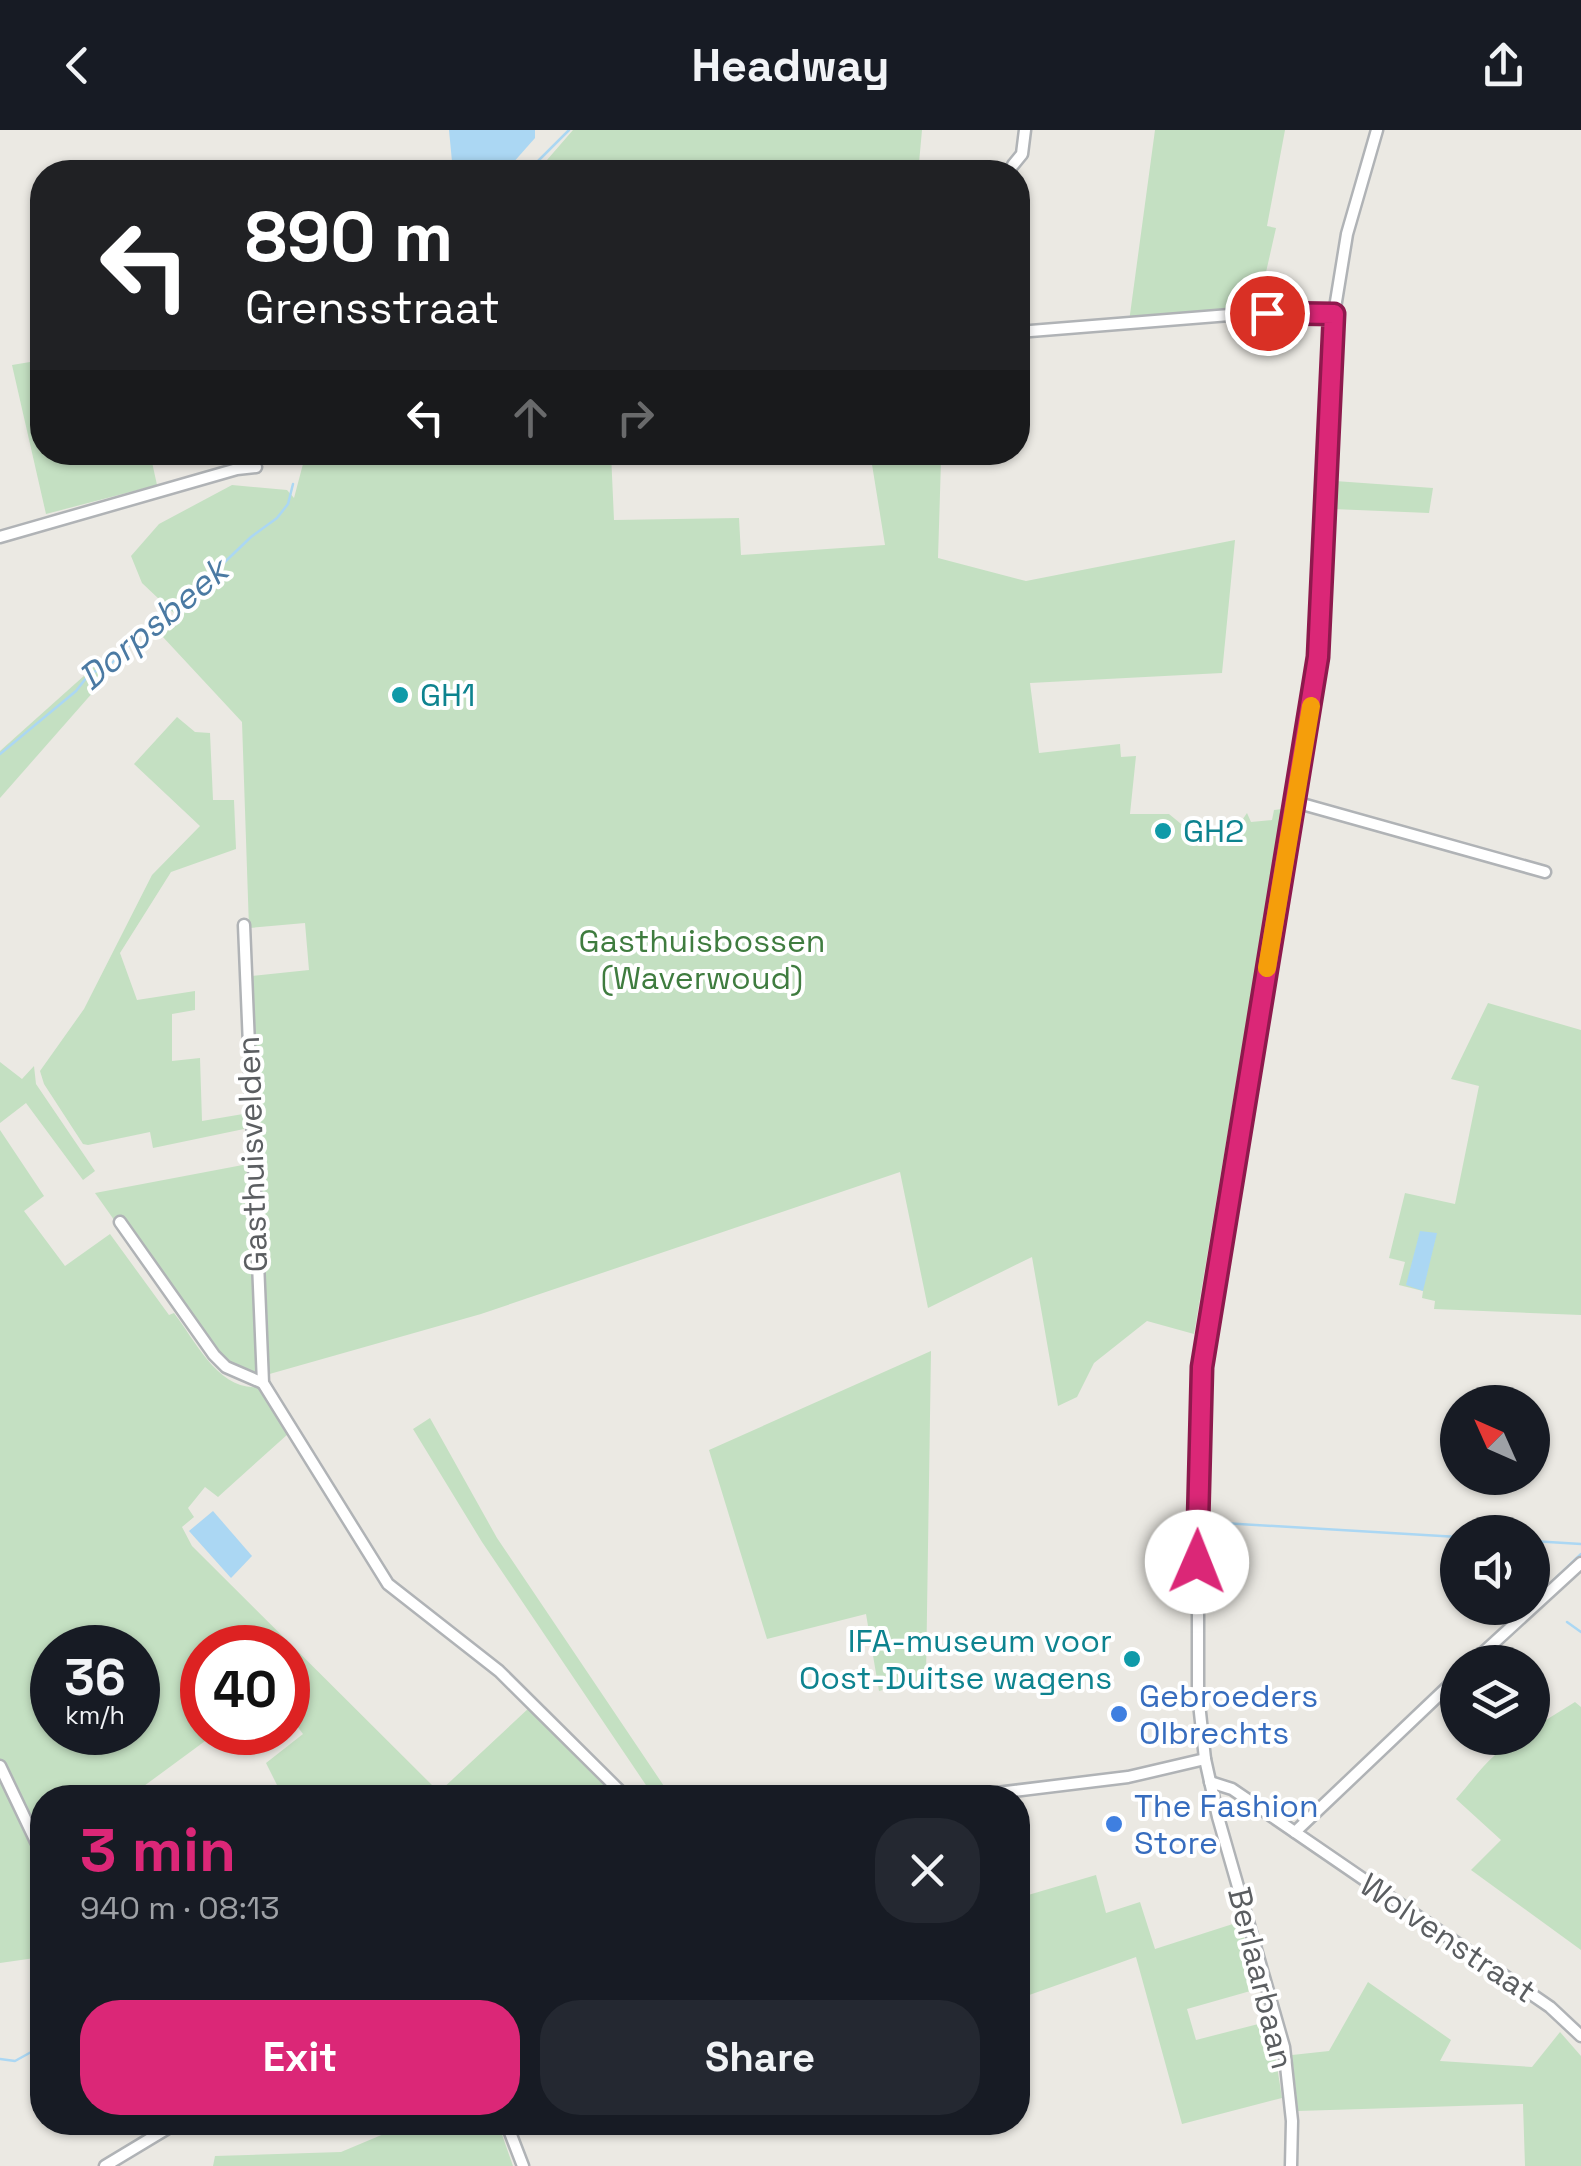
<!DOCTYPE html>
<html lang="en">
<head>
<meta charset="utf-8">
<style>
  body { margin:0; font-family:"Space Grotesk",sans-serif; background:#242831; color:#f1f3f6; height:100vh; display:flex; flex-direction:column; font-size:38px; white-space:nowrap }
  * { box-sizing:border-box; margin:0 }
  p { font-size:32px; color:#9ea1a6 }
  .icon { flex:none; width:55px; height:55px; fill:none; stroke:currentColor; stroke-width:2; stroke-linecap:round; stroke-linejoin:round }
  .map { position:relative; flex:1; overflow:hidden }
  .panel { position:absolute; left:30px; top:1655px; width:1000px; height:350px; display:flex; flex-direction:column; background:#171b24; border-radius:40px; box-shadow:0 2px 8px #0004 }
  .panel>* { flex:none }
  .guide { position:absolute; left:30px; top:30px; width:1000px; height:305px; border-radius:40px; box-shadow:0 2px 8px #0004; background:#202124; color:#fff; overflow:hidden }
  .needle { width:65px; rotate:315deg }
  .buttons { position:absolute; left:1440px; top:1255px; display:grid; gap:20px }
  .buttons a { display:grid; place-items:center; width:110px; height:110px; border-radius:50%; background:#171b24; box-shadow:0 2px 8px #0004; font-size:50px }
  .speed { position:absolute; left:30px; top:1495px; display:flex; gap:20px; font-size:50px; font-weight:700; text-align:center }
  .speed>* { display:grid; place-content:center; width:130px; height:130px; border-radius:50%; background:#171b24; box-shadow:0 2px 8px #0004; line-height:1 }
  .speed small { font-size:25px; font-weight:400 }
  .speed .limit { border:15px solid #d22; background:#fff; color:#111 }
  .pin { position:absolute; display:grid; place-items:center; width:85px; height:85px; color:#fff; margin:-42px; border:5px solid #fff; border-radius:50%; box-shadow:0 2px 10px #0007 }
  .me { position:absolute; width:110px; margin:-55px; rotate:1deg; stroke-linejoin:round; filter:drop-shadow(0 0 8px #0008) }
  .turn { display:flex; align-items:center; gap:35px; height:210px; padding:0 50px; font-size:45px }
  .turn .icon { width:130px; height:130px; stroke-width:2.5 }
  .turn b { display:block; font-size:70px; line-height:85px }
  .lanes { display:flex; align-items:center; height:95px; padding:0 50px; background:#0003; justify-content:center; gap:50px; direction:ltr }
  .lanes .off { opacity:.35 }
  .round { display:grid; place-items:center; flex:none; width:105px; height:105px; border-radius:40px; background:#242831 }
  .summary { display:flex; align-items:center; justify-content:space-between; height:170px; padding:0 50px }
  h1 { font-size:60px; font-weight:800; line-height:75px; color:#db2777 }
  .cta { display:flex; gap:20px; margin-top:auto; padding:20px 50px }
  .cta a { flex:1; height:115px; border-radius:40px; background:#db2777; color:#fff; font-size:40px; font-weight:800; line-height:115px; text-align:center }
  .cta a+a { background:#242831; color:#f1f3f6 }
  header { display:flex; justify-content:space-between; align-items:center; height:130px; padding:0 50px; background:#171b24; font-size:45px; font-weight:800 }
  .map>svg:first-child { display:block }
  .green { fill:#c4e0c2; fill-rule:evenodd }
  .water { fill:#abd7f3 }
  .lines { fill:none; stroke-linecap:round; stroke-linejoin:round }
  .stream { stroke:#abd7f3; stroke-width:2.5 }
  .minor-casing { stroke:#b0b3b6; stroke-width:15 }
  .minor { stroke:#fff; stroke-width:10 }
  .route-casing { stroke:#8e194d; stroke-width:25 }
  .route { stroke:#db2777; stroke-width:18 }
  .slow { stroke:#f59e0b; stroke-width:18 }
  .culture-dot { fill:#0f9aa8; stroke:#fff; stroke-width:4 }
  .shop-dot { fill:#3f7fe0; stroke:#fff; stroke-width:4 }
  .labels { text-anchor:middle; stroke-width:8; stroke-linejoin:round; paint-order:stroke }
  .culture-label { font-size:32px; fill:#0d838f; stroke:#fff; text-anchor:start }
  .park-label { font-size:32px; fill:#3f7c3f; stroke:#fff }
  .street-label { font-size:32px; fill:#5b5e61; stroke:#fff }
  .shop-label { font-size:32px; fill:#366cbe; stroke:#fff; text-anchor:start }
  .water-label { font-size:35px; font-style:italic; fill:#4b7aa3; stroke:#fff }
</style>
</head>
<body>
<header><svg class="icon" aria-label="back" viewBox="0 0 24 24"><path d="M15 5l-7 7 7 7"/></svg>Headway<svg class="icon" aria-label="share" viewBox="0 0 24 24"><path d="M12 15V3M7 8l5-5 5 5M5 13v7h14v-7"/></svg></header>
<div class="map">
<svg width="1581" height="2036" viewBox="0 0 1581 2036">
  <rect width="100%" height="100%" fill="#ebe9e3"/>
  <g class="green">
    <polygon points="573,0 922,0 919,33 704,32 540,38"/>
    <polygon points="1155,0 1285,0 1267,96 1276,98 1257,182 1129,192"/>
    <polygon points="42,230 42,322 150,323 157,355 46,384 12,235"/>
    <polygon points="314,322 611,323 614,390 739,388 741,425 885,415 870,322 941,331 938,428 1026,451 1235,410 1222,543 1030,553 1039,623 1120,614 1121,627 1136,626 1130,684 1169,684 1197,707 1234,702 1247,683 1251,692 1272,690 1274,680 1282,679 1194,1204 1147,1191 1094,1233 1077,1267 1058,1276 1032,1127 928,1178 900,1042 481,1184 266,1245 252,846 309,840 305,793 249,798 242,592 162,506 179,488 142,453 131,426 159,394 232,355 287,360 294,368 303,334 311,334"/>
    <polygon points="1335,351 1433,358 1429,383 1333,379"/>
    <polygon points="95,536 109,544 0,668 0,621"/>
    <polygon points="177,587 195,602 210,603 213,670 234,670 236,719 171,742 120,823 137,870 195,861 195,880 172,884 172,931 200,928 202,991 249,983 244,999 153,1018 150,1002 88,1015 83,1014 44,954 40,941 84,879 152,745 200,696 134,634"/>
    <polygon points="1488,873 1581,900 1581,1185 1434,1179 1435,1171 1422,1168 1423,1161 1399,1155 1405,1132 1389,1128 1405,1063 1455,1074 1479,956 1451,949"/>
    <polygon points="0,932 22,949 34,936 36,954 95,1041 83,1050 26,973 0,993"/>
    <path d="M0 1000 44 1066 24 1081 65 1136 110 1104 169 1185 174 1183C195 1210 218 1260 257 1257L288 1304 218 1367 205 1357 188 1378 194 1387 182 1397 192 1416 439 1662 530 1577 623 1667H283L266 1633 303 1604 288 1584V1518H202V1566L198 1570 202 1578V1602L216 1603 129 1667 42 1668V1717L38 1720 42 1733V1827L0 1833ZM52 1518H138V1602H52Z"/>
    <polygon points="248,1034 257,1246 232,1243 168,1166 95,1063"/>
    <polygon points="931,1221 926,1548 879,1561 866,1484 767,1509 709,1320"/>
    <polygon points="430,1288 497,1408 670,1665 654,1667 482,1412 413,1299"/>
    <path d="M1575 1572 1581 1577V1820L1471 1740 1501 1710 1456 1669C1477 1646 1500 1608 1532 1608L1533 1598Z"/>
    <polygon points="1096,1745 1106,1783 1140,1772 1155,1819 1239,1792 1261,1858 1187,1879 1196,1910 1270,1891 1282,1968 1182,1994 1136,1827 1018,1869 1018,1768"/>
    <polygon points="1368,1852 1451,1910 1440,1931 1532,1937 1560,1902 1581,1926 1581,2036 1525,2036 1523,1974 1298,1981 1292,1925 1329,1921"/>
    <polygon points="410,1993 498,1993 513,2036 213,2036 215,2026 341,2022"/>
  </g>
  <g class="water">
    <polygon points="449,0 535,0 535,8 505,42 453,42"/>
    <polygon points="1420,1101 1437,1103 1423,1161 1406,1155"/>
    <polygon points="213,1381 252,1426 231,1448 189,1401"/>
  </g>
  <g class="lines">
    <g class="stream">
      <polyline points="527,42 569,0"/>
      <polyline points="301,324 302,322"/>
      <polyline points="0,624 76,561 90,543 107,538 150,494 187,468 251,407 277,388 288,374 293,354"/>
      <polyline points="1206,1392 1458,1407"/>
      <polyline points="1532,1411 1581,1414"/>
      <polyline points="1535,1468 1581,1424"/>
      <polyline points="1567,1492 1581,1502"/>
      <polyline points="0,1929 15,1931 42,1916"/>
    </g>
    <g class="minor-casing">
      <g id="minor">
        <polyline points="1013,35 1022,24 1025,0"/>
        <polyline points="1018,202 1242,184 1334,184"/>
        <polyline points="0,407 237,339 256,337"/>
        <polyline points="1295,672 1545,742"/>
        <polyline points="244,795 263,1253 388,1454 499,1541 627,1668"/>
        <polyline points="120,1092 214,1225 226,1237 263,1253"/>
        <polyline points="1473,1532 1581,1433"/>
        <polyline points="0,1636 42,1724"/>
        <polyline points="1210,1652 1232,1659 1550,1877 1581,1906"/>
        <polyline points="956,1668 1128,1647 1205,1629"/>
        <polyline points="1295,1702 1458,1547"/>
        <polyline points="506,1992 523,2036"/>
        <polyline points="105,2036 178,1992"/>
        <polyline points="1291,2036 1292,1991 1284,1917 1218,1687 1205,1629 1198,1564 1198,1312 1202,1237 1318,527 1334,184 1347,104 1377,0"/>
      </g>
    </g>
    <use href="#minor" class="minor"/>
  </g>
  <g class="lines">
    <g class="route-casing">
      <polyline id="route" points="1197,1432 1202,1237 1318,527 1334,184 1267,183"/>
    </g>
    <use href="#route" class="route"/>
    <polyline class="slow" points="1267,838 1311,576"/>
  </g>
  <g class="culture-dot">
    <circle cx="400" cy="565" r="10"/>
    <circle cx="1163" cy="701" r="10"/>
    <circle cx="1132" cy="1529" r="10"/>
  </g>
  <g class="shop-dot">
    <circle cx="1119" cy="1584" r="10"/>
    <circle cx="1114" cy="1694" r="10"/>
  </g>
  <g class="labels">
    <g class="culture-label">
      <text x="420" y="576">GH1</text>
      <text x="1183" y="712">GH2</text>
      <text x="1112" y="1522" text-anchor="end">IFA-museum voor<tspan x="1112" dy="37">Oost-Duitse wagens</tspan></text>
    </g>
    <g class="park-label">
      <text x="702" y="822">Gasthuisbossen<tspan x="702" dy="37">(Waverwoud)</tspan></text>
    </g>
    <g class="street-label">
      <text transform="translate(252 1024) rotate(-92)" y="11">Gasthuisvelden</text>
      <text transform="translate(1448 1808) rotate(34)" y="11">Wolvenstraat</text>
      <text transform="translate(1261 1848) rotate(76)" y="11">Berlaarbaan</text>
    </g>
    <g class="shop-label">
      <text x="1139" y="1577">Gebroeders<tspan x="1139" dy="37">Olbrechts</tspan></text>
      <text x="1134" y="1687">The Fashion<tspan x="1134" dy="37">Store</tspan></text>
    </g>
    <g class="water-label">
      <text transform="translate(153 494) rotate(-40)" y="12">Dorpsbeek</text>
    </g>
  </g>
</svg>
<div class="buttons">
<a><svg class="needle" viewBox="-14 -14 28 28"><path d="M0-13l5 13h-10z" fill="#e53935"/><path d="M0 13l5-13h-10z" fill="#9ea1a6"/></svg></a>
<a><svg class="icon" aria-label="sound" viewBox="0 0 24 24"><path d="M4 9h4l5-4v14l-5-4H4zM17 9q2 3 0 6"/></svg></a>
<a><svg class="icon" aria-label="layers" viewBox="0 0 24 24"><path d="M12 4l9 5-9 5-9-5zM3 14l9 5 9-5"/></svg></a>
</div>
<div class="speed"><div>36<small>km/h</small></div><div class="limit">40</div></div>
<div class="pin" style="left:1267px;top:183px;background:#d93025"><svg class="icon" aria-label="arrive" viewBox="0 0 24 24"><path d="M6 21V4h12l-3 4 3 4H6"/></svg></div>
<svg class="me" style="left:1197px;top:1432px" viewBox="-20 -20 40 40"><circle r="19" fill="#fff"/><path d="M0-13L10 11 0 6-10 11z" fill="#db2777"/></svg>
<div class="guide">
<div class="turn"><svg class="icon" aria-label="left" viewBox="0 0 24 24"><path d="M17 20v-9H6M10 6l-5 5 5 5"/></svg><div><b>890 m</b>Grensstraat</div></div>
<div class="lanes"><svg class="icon" aria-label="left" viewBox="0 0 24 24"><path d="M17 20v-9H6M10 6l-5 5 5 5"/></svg><svg class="icon off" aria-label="ahead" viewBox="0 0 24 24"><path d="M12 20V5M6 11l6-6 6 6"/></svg><svg class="icon off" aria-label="right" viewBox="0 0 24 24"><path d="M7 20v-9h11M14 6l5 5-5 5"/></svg></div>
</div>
<section class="panel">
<div class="summary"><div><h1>3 min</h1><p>940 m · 08:13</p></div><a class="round"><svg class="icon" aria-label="close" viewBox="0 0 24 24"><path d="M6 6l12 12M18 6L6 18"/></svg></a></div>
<div class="cta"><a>Exit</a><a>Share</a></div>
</section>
</div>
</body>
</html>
